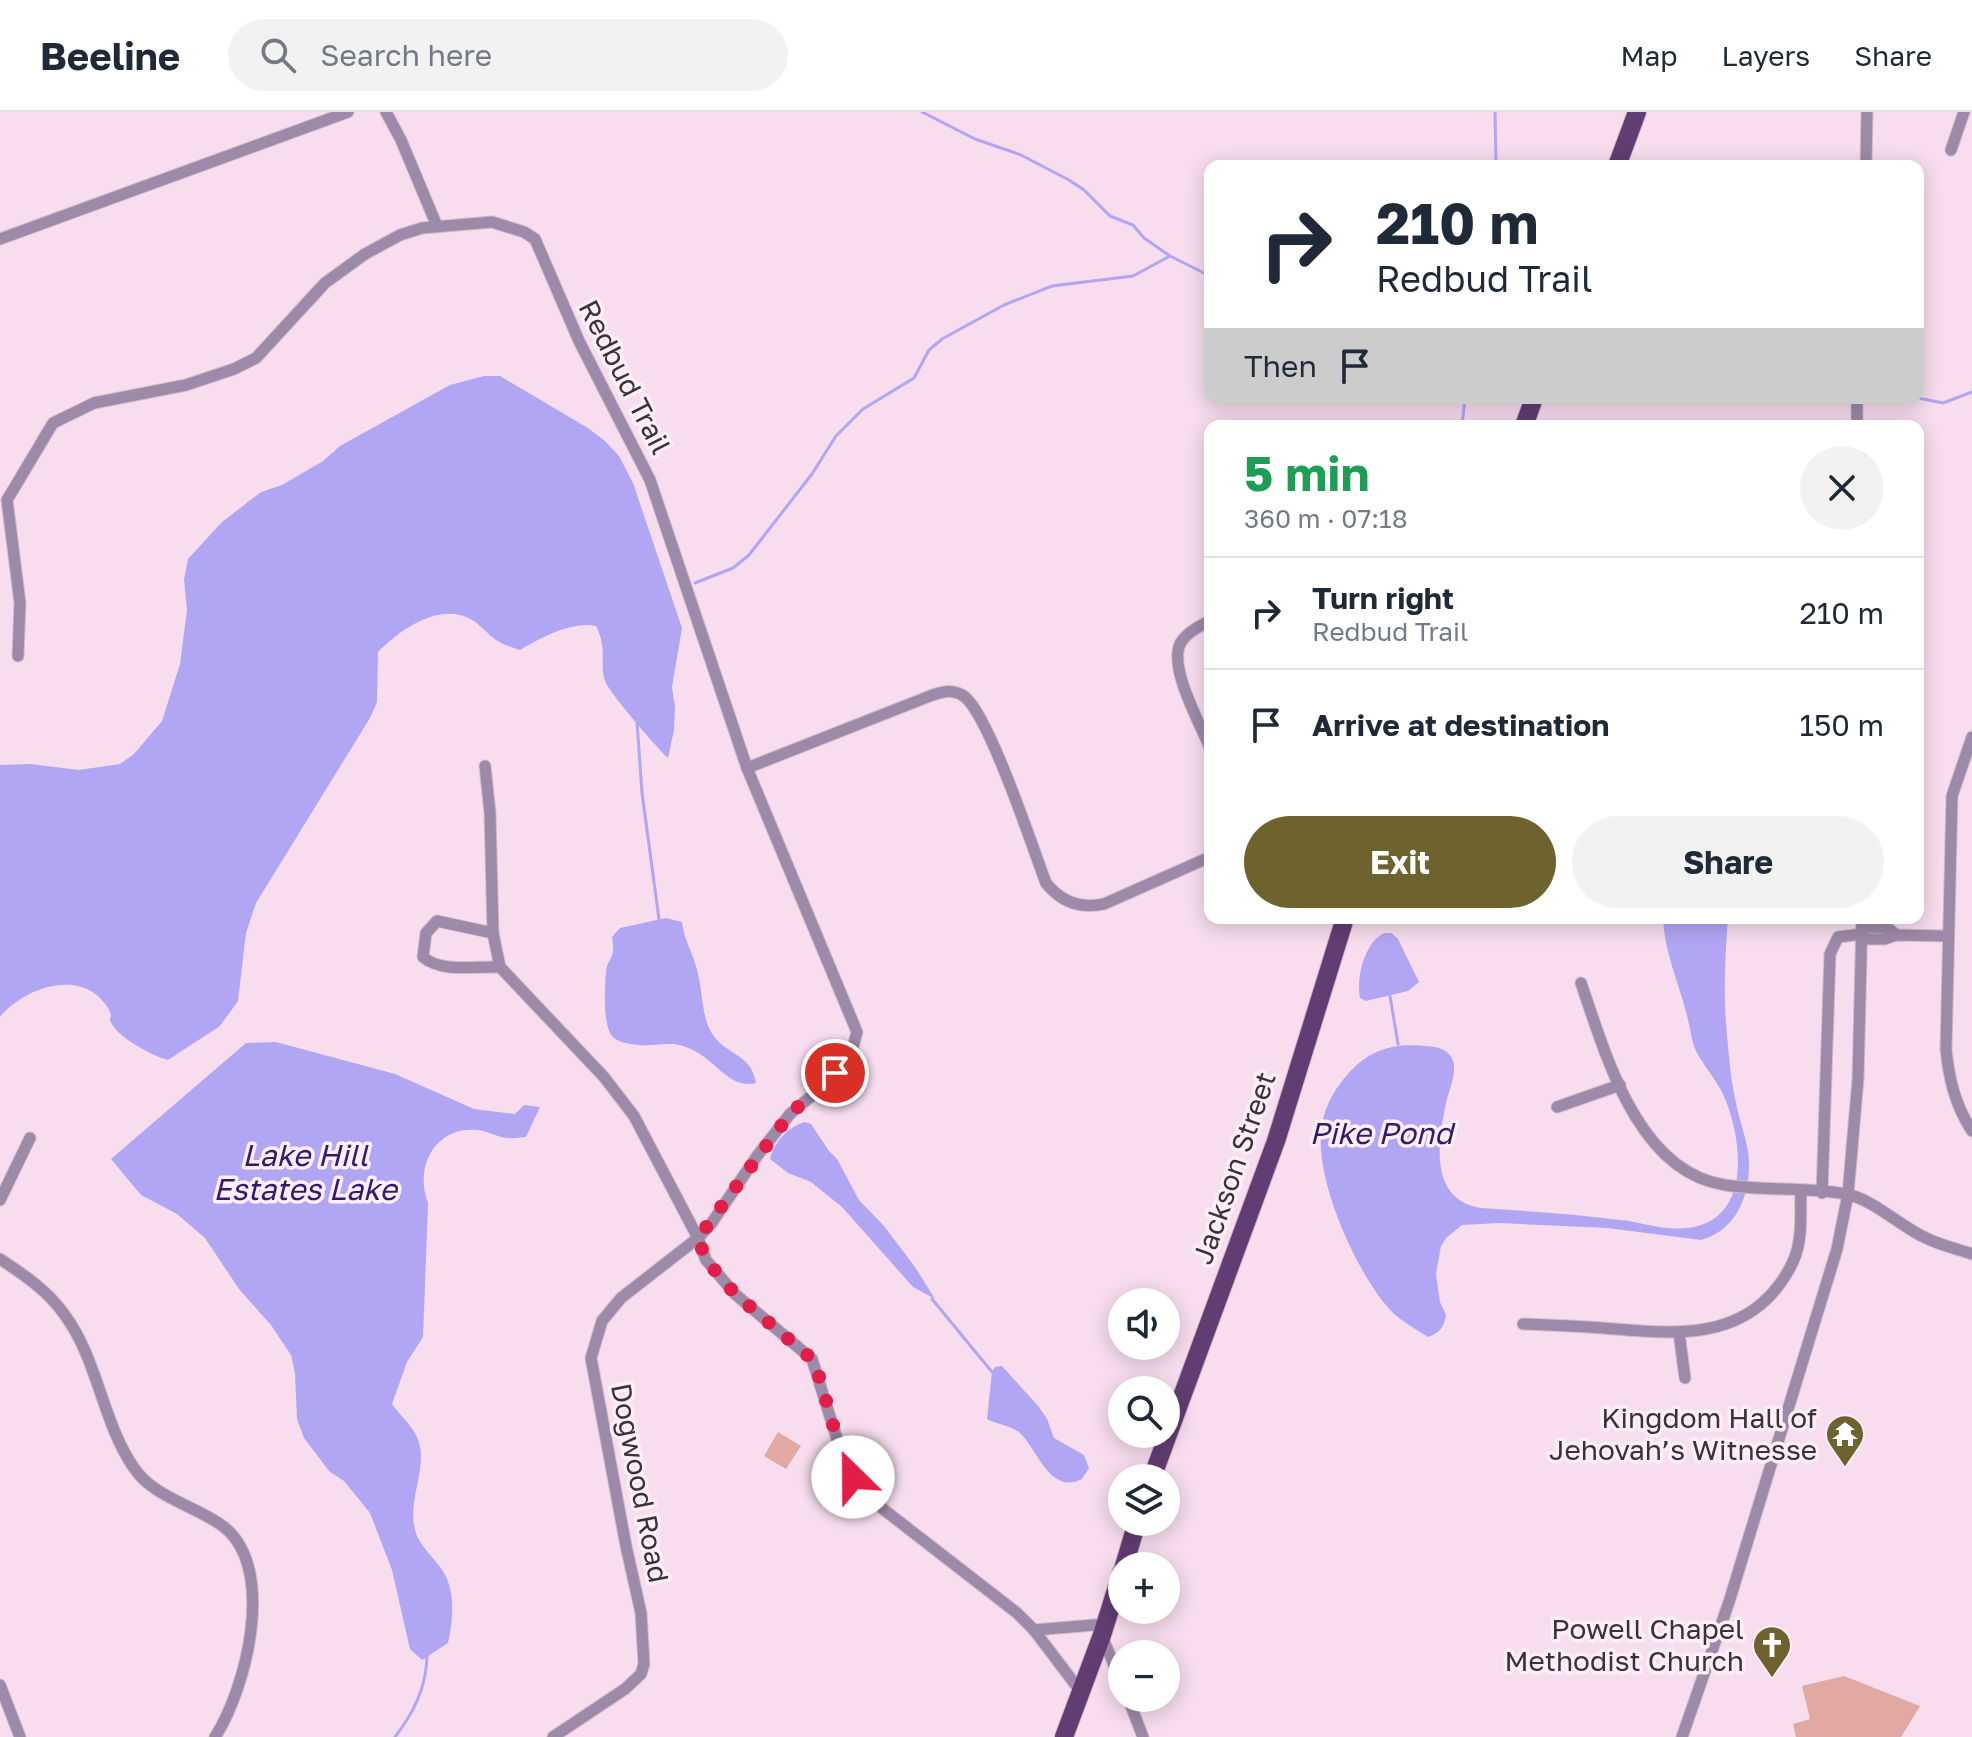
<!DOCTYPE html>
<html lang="en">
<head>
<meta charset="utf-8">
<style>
  body { margin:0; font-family:"Golos Text",sans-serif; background:#f2f2f3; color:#1f2937; height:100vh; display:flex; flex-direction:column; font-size:30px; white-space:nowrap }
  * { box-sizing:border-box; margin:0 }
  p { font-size:26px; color:#747a83 }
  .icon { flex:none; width:44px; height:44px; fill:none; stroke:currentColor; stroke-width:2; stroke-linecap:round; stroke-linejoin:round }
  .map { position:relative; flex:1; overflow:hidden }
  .drawer { position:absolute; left:1204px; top:308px; width:720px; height:504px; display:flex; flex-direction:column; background:#fff; border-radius:16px; box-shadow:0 4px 20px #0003 }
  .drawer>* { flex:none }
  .top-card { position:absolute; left:1204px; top:48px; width:720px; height:244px; border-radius:16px; box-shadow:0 4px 20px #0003; background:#fff; color:#1f2937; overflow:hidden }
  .buttons { position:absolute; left:1108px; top:1176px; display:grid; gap:16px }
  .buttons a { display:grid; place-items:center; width:72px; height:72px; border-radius:50%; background:#fff; box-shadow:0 4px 20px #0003; font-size:40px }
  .pin { position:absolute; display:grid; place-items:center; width:68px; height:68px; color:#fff; margin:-34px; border:4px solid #fff; border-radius:50%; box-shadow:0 2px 8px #0007 }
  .me { position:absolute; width:88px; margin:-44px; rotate:337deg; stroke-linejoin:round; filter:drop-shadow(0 0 6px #0008) }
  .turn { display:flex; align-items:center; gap:28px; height:168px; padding:0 40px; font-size:36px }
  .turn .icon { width:104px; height:104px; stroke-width:2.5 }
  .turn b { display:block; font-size:56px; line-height:68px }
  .then { display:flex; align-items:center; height:76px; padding:0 40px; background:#0003; gap:16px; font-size:30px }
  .round { display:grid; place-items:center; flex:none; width:84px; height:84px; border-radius:42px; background:#f2f2f3 }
  .headline { display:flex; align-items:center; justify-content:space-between; height:136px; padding:0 40px }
  h1 { font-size:48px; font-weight:700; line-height:60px; color:#1e9e55 }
  .cta { display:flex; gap:16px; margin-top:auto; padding:16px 40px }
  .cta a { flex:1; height:92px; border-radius:48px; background:#6e622f; color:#fff; font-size:32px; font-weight:700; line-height:92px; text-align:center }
  .cta a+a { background:#f2f2f3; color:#1f2937 }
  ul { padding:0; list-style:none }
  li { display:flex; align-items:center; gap:24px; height:112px; padding:0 40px; border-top:2px solid #e0e1e3 }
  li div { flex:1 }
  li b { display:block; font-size:30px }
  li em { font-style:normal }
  header { display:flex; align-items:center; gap:48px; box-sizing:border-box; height:112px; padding:0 40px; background:#fff; border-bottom:2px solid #e0e1e3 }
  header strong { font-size:38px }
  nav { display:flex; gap:44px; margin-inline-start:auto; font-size:28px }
  .search { width:560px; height:72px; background:#f2f2f3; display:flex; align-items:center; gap:20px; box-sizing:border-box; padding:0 28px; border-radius:44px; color:#747a83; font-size:30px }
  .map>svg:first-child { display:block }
  .green { fill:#e2a9a3 }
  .water { fill:#b1a6f4 }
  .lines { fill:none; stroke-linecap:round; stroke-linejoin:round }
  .stream { stroke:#b1a6f4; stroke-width:3 }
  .minor-casing { stroke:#d1bbca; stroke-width:13 }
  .primary-casing { stroke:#d1bbca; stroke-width:20 }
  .minor { stroke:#9d89a8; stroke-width:11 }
  .primary { stroke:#613d73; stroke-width:18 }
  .route { stroke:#e11d48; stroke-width:14; stroke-dasharray:0 25.2 }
  .labels { text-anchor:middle; stroke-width:7; stroke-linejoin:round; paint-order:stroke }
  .street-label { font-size:28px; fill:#3b3138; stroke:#fdeef8 }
  .poi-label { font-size:28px; fill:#3b3138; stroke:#fdeef8; text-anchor:end }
  .water-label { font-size:30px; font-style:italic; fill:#341871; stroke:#fdeef8 }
</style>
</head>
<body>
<header>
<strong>Beeline</strong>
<div class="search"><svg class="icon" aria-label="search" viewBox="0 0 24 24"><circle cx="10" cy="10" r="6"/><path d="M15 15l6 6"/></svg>Search here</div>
<nav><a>Map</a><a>Layers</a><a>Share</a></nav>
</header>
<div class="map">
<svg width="1972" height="1625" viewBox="0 0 1972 1625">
  <rect width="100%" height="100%" fill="#f7ddee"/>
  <g class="green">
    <polygon points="778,1320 801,1334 786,1357 764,1344"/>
    <polygon points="1844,1564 1920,1594 1901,1625 1796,1625 1793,1612 1810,1607 1802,1574"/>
  </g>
  <g class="water">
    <path d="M484 264H500L588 316 605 329 619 344 633 371 682 516 672 575 675 595 674 618 668 646C658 637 608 579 605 569 599 550 608 538 596 514 571 509 541 526 520 538 512 535 503 533 496 528 487 522 481 513 472 508 440 489 400 518 378 540L377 590 370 606 256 791 246 821 238 889 220 914 168 948C153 944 119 926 112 912 107 903 113 909 110 900 108 894 99 884 94 881 65 861 19 881 0 905V653L30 652 79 658 120 652 134 642 162 609 180 552 187 498 184 468 188 447 222 410 261 380 282 373 323 349 340 334 450 273Z"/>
    <path d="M666 806 682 810C684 828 693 841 697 858 703 878 701 902 711 920 725 944 751 940 756 971 731 977 718 952 698 941 673 926 664 935 638 933 631 932 620 931 614 926 602 917 605 874 606 860 608 844 616 849 612 825L620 816Z"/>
    <path d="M1663 806H1728C1725 845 1723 884 1727 923 1729 946 1731 969 1736 991 1739 1007 1745 1022 1748 1039 1753 1075 1740 1118 1701 1128L1607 1116 1499 1111 1462 1113 1446 1126 1441 1134 1436 1162 1440 1190 1446 1203C1444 1215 1440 1221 1428 1225 1417 1218 1403 1210 1393 1201 1358 1165 1317 1073 1321 1023 1322 999 1332 980 1347 963 1372 934 1399 930 1435 935 1445 937 1454 943 1454 955 1455 968 1447 983 1445 996 1437 1035 1431 1088 1481 1096 1527 1099 1574 1102 1620 1108 1642 1110 1664 1119 1686 1116 1753 1110 1743 1026 1723 982 1716 968 1705 955 1697 941 1691 929 1690 913 1686 900 1678 869 1664 838 1663 806Z"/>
    <path d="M1384 821H1391L1398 827 1419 870 1408 879 1366 889 1360 886C1356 866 1364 831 1384 821Z"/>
    <path d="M276 930 395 962 474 997 515 1002 524 993 540 995 526 1025C520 1025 513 1027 507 1026 497 1025 488 1019 477 1018 435 1014 414 1055 428 1091L423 1225 407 1250 392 1292C399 1302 409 1311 415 1321 433 1353 403 1389 417 1424 423 1437 435 1447 443 1459 456 1480 453 1508 448 1531L422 1548 410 1537 392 1458 370 1401 344 1369 329 1359 304 1326 297 1307 295 1261 291 1243 271 1213 239 1177 205 1126 177 1102 141 1083 111 1047 246 931Z"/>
    <path d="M805 1010 811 1012 829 1039 837 1047 859 1088 884 1114 915 1155 935 1187 913 1175 842 1095 811 1070 788 1061 770 1047C775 1029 788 1015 805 1010Z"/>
    <path d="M1002 1254 1039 1295 1047 1307 1054 1326 1084 1343 1089 1356 1082 1367C1051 1383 1038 1340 1022 1323 1012 1313 998 1313 987 1307L992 1260 995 1255Z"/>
  </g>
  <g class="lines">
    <g class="stream">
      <polyline points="922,0 975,27 1021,43 1069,68 1084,78 1110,104 1133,113 1144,126 1170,144 1210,164"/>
      <polyline points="1495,0 1496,54"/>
      <polyline points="1918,286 1943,291 1972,280"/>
      <polyline points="1462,314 1465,286"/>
      <polyline points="695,471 733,456 749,443 812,362 836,324 863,297 914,266 929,238 942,227 1004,193 1052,174 1133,164 1170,144"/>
      <polyline points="637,610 642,681 659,807"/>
      <polyline points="1390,884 1398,932"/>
      <polyline points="932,1187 992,1260"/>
      <path d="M395 1625C414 1600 426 1576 427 1545"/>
    </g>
    <g class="minor-casing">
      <g id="minor">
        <polyline points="386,0 401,28 437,114"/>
        <polyline points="1951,38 1964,0"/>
        <polyline points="1866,54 1867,0"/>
        <polyline points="0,127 348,0"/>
        <polyline points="1857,314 1857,286"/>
        <path d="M1210 509C1199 514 1185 522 1180 532 1169 557 1200 611 1210 636"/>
        <polyline points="18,544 20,491 7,388 53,311 94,291 186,273 234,257 256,246 325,171 365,142 400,123 422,116 492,110 524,120 535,127 579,229 650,368 747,656 857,920 850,946 821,976 790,1002 757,1044 711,1112 698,1126 621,1186 602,1209 591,1246 626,1434 641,1501 644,1552 641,1562 625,1577 553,1625"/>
        <path d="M1972 625 1952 684 1946 937C1949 967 1955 993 1972 1019"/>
        <polyline points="485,654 490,701 493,821 500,855 604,965 634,1004 698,1126 706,1148 735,1182 812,1247 837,1327 853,1365 883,1397 1017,1501 1034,1518 1081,1580"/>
        <path d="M747 656 930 584C942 580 953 576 965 585 990 606 1032 734 1046 771 1061 790 1080 797 1104 792L1210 745"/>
        <polyline points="1862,815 1888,816 1896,823"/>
        <path d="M493 821 437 809 426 821 423 845C441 861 477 854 500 855"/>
        <polyline points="1862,827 1885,827 1896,823 1948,824"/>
        <path d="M1581 871C1606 943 1637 1060 1725 1073 1765 1079 1807 1075 1846 1082 1873 1087 1901 1115 1926 1126 1940 1133 1957 1137 1972 1142"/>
        <polyline points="1557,995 1620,973"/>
        <polyline points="1822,1081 1830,842 1838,825 1862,822"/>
        <polyline points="0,1088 30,1026"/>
        <path d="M0 1147C23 1162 48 1179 64 1202 98 1247 102 1310 134 1356 154 1386 197 1394 224 1415 277 1457 246 1577 215 1625"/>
        <path d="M1523 1212C1550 1213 1576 1214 1603 1216 1666 1221 1736 1231 1779 1173 1788 1161 1797 1145 1799 1129 1802 1113 1800 1096 1801 1079"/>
        <polyline points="1679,1221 1685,1266"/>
        <polyline points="1034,1518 1106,1512"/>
        <polyline points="1102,1524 1122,1572"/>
        <polyline points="0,1573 20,1625"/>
        <polyline points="1128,1586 1143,1625"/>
        <polyline points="1682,1625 1729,1490 1837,1137 1848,1082 1858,967 1862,806"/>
      </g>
    </g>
    <g class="primary-casing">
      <g id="primary">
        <polyline points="1617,54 1637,0"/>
        <polyline points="1524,314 1534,286"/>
        <polyline points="1152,1366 1276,1029 1345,806"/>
        <polyline points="1124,1454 1137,1410"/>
        <polyline points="1064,1625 1102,1523 1122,1459"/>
      </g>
    </g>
    <use href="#minor" class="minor"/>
    <use href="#primary" class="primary"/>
  </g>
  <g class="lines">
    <polyline class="route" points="835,961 790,1002 698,1126 706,1148 735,1182 812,1247 820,1267 837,1327 853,1365"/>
  </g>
  <defs>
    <g id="temple-pin" transform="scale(2)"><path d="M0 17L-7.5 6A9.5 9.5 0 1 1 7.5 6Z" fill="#6e622f" stroke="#fdeef8"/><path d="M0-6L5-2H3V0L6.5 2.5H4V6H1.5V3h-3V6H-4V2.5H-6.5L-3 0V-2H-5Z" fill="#fff"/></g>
    <g id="church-pin" transform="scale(2)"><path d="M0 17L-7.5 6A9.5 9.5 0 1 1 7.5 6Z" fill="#6e622f" stroke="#fdeef8"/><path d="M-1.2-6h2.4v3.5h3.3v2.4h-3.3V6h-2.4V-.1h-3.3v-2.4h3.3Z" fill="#fff"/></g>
  </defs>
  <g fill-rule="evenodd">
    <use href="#temple-pin" x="1845" y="1322"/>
    <use href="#church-pin" x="1772" y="1533"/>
  </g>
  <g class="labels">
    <g class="street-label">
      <text transform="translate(625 265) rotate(63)" y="10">Redbud Trail</text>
      <text transform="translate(1234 1056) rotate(-71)" y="10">Jackson Street</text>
      <text transform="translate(640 1371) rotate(79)" y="10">Dogwood Road</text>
    </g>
    <g class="poi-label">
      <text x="1817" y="1316">Kingdom Hall of<tspan x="1817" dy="32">Jehovah’s Witnesse</tspan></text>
      <text x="1744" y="1527">Powell Chapel<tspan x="1744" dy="32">Methodist Church</tspan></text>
    </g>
    <g class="water-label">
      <text x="1381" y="1032">Pike Pond</text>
      <text x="305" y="1054">Lake Hill<tspan x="305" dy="34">Estates Lake</tspan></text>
    </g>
  </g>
</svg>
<div class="buttons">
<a><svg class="icon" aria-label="sound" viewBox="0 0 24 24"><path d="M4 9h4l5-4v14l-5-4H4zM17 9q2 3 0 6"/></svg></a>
<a><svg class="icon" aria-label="search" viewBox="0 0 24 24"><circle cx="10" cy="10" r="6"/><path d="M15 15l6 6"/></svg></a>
<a><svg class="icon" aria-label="layers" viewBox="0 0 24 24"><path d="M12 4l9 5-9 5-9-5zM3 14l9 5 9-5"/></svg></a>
<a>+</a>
<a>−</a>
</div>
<div class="pin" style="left:835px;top:961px;background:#d93025"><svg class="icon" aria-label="arrive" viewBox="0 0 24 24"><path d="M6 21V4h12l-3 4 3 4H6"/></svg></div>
<svg class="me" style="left:853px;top:1365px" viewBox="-20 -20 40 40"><circle r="19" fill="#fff"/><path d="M0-13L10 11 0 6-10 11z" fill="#e11d48"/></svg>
<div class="top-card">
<div class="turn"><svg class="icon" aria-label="right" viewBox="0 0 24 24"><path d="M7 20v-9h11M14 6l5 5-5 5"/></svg><div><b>210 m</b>Redbud Trail</div></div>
<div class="then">Then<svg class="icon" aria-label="arrive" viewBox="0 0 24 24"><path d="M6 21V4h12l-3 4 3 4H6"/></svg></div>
</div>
<section class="drawer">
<div class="headline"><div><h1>5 min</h1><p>360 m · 07:18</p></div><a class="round"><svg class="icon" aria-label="close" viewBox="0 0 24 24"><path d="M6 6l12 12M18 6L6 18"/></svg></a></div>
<ul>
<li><svg class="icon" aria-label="right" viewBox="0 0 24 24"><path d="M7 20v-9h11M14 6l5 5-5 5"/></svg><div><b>Turn right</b><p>Redbud Trail</p></div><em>210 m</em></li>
<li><svg class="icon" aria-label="arrive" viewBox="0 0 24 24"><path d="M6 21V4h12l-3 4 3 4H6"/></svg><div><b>Arrive at destination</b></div><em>150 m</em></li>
</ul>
<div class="cta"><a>Exit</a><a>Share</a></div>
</section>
</div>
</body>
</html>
